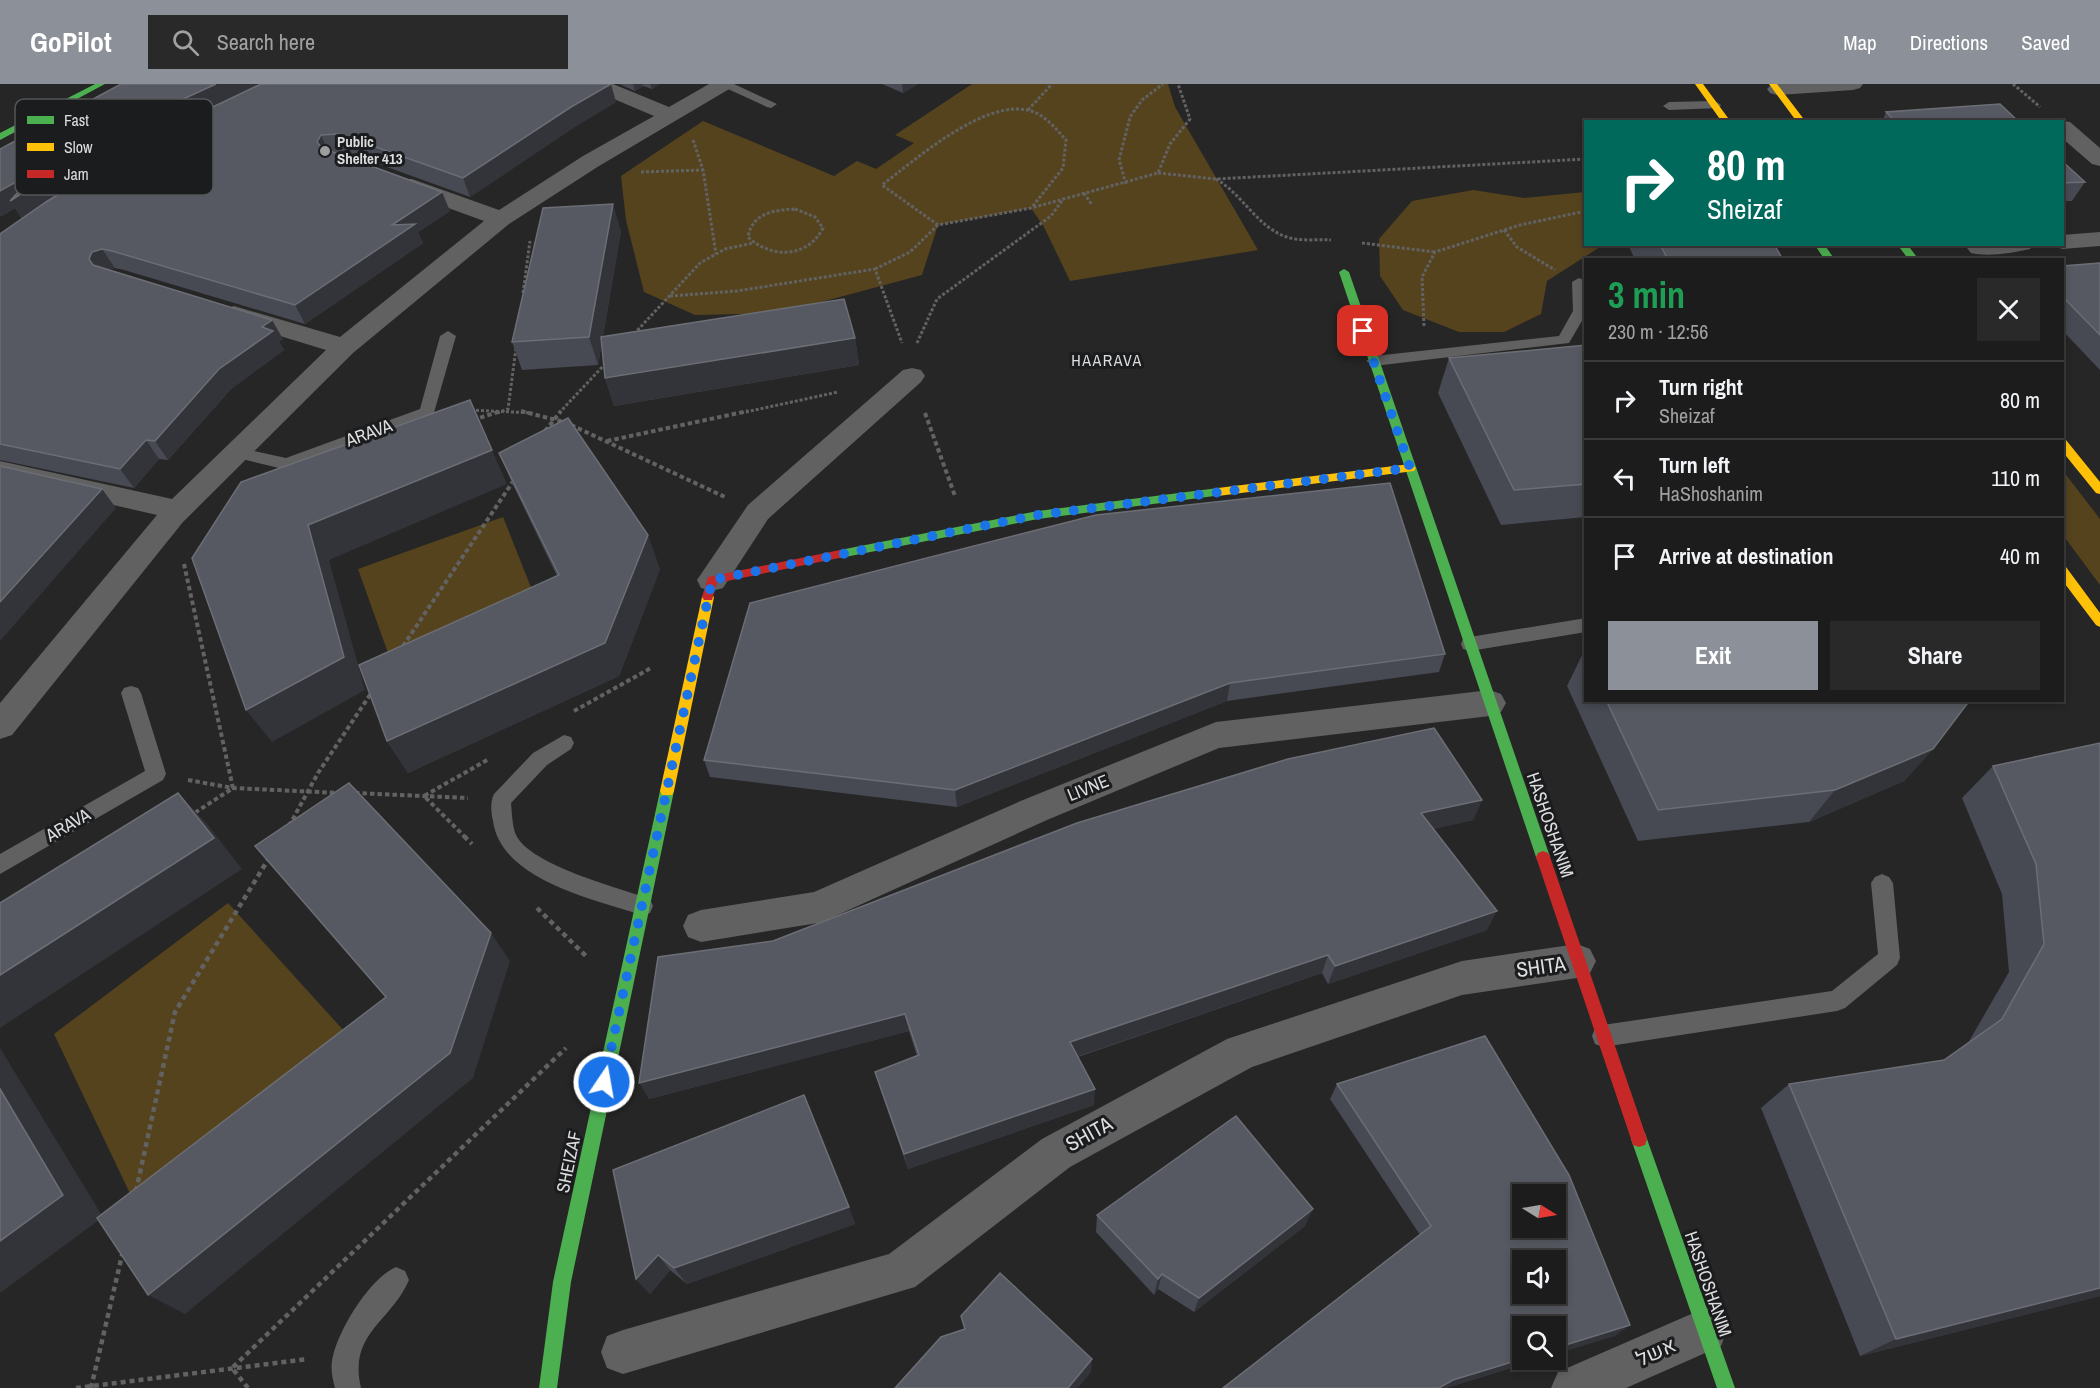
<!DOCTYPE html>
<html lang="en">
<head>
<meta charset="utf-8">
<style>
  body { margin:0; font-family:"Archivo Narrow",Heebo,sans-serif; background:#292929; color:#f1f3f6; height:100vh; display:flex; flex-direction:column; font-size:22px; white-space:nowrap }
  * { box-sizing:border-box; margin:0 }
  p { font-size:20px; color:#a0a1a3 }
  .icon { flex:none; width:33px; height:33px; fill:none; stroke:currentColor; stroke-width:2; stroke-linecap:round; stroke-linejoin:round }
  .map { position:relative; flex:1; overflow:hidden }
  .panel { position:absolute; left:1584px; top:174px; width:480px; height:444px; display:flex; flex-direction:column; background:#1c1c1c; border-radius:0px; box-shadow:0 3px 9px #0003,0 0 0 2px #3a3a3b }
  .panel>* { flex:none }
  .guide { position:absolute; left:1584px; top:36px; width:480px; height:126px; border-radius:0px; box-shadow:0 3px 9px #0003,0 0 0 2px #3a3a3b; background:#00695c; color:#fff; overflow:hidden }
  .needle { width:39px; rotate:101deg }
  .controls { position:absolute; left:1512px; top:1100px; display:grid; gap:12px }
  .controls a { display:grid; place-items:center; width:54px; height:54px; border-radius:0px; background:#1c1c1c; box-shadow:0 3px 9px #0003,0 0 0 2px #3a3a3b; font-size:30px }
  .pin { position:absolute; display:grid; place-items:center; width:51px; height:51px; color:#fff; margin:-26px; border-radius:12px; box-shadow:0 3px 9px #0006 }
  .me { position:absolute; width:66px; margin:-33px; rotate:12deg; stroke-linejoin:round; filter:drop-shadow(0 0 4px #0008) }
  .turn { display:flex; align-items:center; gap:21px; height:126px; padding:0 24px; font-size:27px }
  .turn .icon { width:78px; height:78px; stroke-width:2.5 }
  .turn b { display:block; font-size:42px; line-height:51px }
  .round { display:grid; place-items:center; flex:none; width:63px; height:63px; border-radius:0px; background:#292929 }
  .overview { display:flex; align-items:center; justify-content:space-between; height:102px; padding:0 24px }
  h1 { font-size:36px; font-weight:700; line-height:45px; color:#1e9e55 }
  .cta { display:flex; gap:12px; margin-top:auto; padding:12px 24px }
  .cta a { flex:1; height:69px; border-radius:0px; background:#8c9099; color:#fff; font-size:24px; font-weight:700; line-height:69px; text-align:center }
  .cta a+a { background:#292929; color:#f1f3f6 }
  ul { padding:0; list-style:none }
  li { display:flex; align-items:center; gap:18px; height:78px; padding:0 24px; border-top:2px solid #3a3a3b }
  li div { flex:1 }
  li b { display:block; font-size:22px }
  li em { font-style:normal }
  header { display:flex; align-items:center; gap:36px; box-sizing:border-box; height:84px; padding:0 30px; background:#8c9099; color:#fff }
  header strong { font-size:28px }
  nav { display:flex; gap:33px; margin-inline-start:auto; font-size:21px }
  .search { width:420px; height:54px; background:#292929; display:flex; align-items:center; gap:15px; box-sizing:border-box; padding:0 21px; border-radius:0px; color:#a0a1a3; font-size:22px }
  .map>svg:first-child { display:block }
  .green { fill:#55431e }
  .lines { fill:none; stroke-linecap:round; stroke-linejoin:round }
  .path-far2 { stroke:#626263; stroke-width:3; stroke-dasharray:3 2; stroke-linecap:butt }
  .path-far1 { stroke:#626263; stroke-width:4; stroke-dasharray:4.5 3; stroke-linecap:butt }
  .path { stroke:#626263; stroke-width:4.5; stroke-dasharray:5 4; stroke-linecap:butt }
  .lane { fill:#616162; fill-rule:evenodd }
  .street { fill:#616162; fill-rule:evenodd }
  .fast { fill:#4caf50; fill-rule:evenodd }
  .slow { fill:#ffc107; fill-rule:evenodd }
  .jam { fill:#c62828; fill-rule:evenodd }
  .wall { fill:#474953 }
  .shaded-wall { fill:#33343a }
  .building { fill:#575962; stroke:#6c6e75; stroke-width:1.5; fill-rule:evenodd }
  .route { stroke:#1a73e8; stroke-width:10; stroke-dasharray:0 18 }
  .poi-dot { fill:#9d9d9e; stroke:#1b1c1e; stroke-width:2 }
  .labels { text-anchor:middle; stroke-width:6; stroke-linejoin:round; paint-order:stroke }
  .far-poi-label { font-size:15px; font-weight:bold; fill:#dddddf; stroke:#1b1c1e; text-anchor:start }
  .far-neighbourhood-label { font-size:16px; letter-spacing:1.5px; fill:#dddddf; stroke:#1b1c1e }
  .street-label { font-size:18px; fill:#dddddf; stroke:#1b1c1e }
  .near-street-label { font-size:21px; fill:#dddddf; stroke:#1b1c1e }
  .key { fill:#1b1c1e; stroke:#555658; stroke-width:1.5 }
  .key-label { font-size:16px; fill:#dddddf }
</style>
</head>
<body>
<header>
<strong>GoPilot</strong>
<div class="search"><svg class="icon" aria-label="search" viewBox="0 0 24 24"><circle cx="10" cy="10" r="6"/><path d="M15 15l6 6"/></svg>Search here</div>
<nav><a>Map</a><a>Directions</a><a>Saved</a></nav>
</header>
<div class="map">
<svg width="2100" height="1304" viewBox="0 0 2100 1304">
  <rect width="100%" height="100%" fill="#262626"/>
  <g class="green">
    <polygon points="972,0 1168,0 1175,23 1258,166 1070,197 1044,143 1031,124 938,141 922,191 780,229 695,231 644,208 626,136 621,92 703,37 834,92 857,77 876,85 914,59 895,51"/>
    <polygon points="1473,106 1524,114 1585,108 1586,160 1603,161 1547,197 1541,230 1504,248 1459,248 1403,226 1380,192 1379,155 1412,117"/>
    <polygon points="2063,387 2100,435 2100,501 2063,451"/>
    <polygon points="503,433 538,521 398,597 358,485"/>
    <polygon points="228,819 345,948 134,1118 54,950"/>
  </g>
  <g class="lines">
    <g class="path-far2">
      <polyline points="2013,0 2040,23"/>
      <polyline points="1028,26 1052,0"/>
      <polyline points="693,56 703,86 716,170"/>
      <polyline points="641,88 703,86"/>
      <polyline points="1158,89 1216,95 1586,75"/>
      <path d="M1216 95C1242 110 1256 141 1284 152 1298 158 1316 155 1331 156"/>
      <polyline points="1126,100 1119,76 1130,33 1142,16 1163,0"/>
      <polyline points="1084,109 1092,121"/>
      <path d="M795 125 815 133 823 144C808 174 771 175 748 153 752 129 774 126 795 125Z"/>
      <path d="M938 141 882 101C915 76 986 13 1031 27 1045 31 1056 45 1066 56L1063 84 1032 123"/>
      <polyline points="1504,146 1517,163 1555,186"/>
      <polyline points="1362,159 1435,168"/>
      <polyline points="875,185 910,168 938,141 1031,124 1158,89 1170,60 1190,35 1178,0"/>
      <polyline points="523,209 530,157"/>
      <polyline points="670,212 737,207 875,185 902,259"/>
      <polyline points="1424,242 1422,193 1435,168 1520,141 1586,127"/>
      <polyline points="634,250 700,179 725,165 753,159"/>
      <polyline points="917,259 937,215 1051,132 1064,114"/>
      <polyline points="471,326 532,329"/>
      <polyline points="497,329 508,325 516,264"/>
      <polyline points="559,329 606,279"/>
      <polyline points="741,329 838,308"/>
    </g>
    <g class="path-far1">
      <polyline points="521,327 564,338"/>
      <polyline points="925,329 955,412"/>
      <polyline points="473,336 501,327"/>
      <polyline points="571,341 725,413"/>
      <polyline points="545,347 561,327"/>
      <polyline points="607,357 748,327"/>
      <polyline points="184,480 233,704 193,730"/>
      <polyline points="403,562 514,396"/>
      <polyline points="574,627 651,584"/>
      <polyline points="188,696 233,704 339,709"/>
      <polyline points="355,709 468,714"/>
      <polyline points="289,742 318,689 372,608"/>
      <polyline points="466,754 424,712 489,675"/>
    </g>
    <g class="path">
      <polyline points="464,752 472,760"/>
      <polyline points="537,824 587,873"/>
      <polyline points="136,1107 175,928 269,774"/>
      <polyline points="76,1304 308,1275"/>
      <polyline points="91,1304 123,1167"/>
      <polyline points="248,1304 232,1284 566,964"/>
    </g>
    <g class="lane">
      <polygon points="717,0 734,0 777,20 771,24 767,23"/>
      <polygon points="1715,17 1721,21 1719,24 1669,26 1663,22 1669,18"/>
      <polygon points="1579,194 1586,197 1586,230 1569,259 1374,282 1366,277 1374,272 1559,252 1573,227 1572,198"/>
      <polygon points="448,247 456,252 433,332 287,386 230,372 228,368 236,363 286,374 420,325 440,252"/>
      <polygon points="1586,534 1586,548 1470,567 1463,565 1461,560 1463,555 1470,553"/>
      <polygon points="131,602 138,604 141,609 166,690 163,696 0,790 0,770 145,687 121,609 124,604"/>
      <path d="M564 651 571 653 574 659 571 665 547 681 511 719C512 729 512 741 516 751 530 781 619 804 650 815L653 822 650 829 642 831C594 815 501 796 493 737 491 728 490 718 494 710L533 669Z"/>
      <polygon points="1882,790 1889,793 1893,799 1900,874 1897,881 1845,924 1837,927 1603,963 1595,960 1592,952 1595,944 1603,941 1832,907 1878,870 1871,799 1875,793"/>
      <path d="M396 1183 405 1187 409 1196C391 1238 348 1249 361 1304H335C332 1293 330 1283 333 1272 339 1245 370 1194 396 1183Z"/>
    </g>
    <g class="street">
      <polygon points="585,0 613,0 669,23 709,0 734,0 731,4 599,82 509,140 353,269 183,438 12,651 0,655 0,619 157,431 0,395 0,377 172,415 326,266 225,235 221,230 225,225 234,222 340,253 484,137 396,105 393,100 396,95 412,95 499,126 583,72 654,32 588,4"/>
      <polygon points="1863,0 1860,4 1853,6 1777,11 1770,9 1767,5 1772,0"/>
      <polygon points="2062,37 2070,38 2100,64 2100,82 2092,80 2062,54 2062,38 2058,38"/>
      <polygon points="2100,148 2100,162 2062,165 2052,160 2062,160 2062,151"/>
      <path d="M1969 160H2034L2030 165C2013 169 1988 173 1971 169L1967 164Z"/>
      <polygon points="912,284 921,286 925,292 921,298 768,435 723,504 712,507 701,504 697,496 748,421 903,286"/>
      <polygon points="1490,606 1501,610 1506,619 1501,628 1490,632 1219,664 1047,736 831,834 818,839 701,858 688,853 683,842 688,831 701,826 814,808 1023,716 1216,638"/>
      <polygon points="1577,860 1590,865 1596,877 1590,889 1577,894 1462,911 1252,983 1070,1083 915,1203 623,1290 607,1284 601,1268 607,1252 623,1246 889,1170 1042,1055 1227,955 1462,877"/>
      <polygon points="1705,1224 1721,1230 1727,1246 1721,1262 1626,1304 1551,1304 1558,1288"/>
    </g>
    <g class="fast">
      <polygon points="95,0 105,0 0,56 0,49"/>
      <polygon points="1814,160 1824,160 1835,176 1825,176"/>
      <polygon points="1897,160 1907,160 1919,176 1909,176"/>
      <polygon points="1344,185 1349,188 1550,773 1548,777 1543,779 1538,777 1536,773 1339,188"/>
      <polygon points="1218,404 1224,408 1222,411 1038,435 840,474 834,470 840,466 1038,427"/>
      <polygon points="667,701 672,703 674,707 571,1198 557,1304 539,1304 553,1198 660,707 662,703"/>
      <polygon points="1639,1047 1645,1049 1647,1055 1735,1304 1717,1304 1631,1055 1633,1049"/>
    </g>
    <g class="slow">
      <polygon points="1695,0 1703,0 1731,38 1722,38"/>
      <polygon points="1769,0 1777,0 1806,38 1797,38"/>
      <polygon points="2062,355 2066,356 2100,398 2100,410 2096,409 2062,367"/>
      <polygon points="1410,380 1416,384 1414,387 1218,412 1212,408 1218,404"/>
      <polygon points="2062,482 2066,483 2100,529 2100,543 2096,541 2062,496"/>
      <polygon points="708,508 714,513 674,707 672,711 662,711 660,707 702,513"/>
    </g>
    <g class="jam">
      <polygon points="840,466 846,470 844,473 717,499 712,516 704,516 702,513 708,493"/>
      <polygon points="1543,767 1548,769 1550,773 1647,1055 1645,1061 1639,1063 1633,1061 1631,1055 1536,773 1538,769"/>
    </g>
  </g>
  <g class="wall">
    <polygon points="619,0 660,0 652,5 643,2 635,7"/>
    <polygon points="882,0 918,0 903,9"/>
    <polygon points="616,18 576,42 470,113 348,69 336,69 450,127 418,148 423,159 305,240 124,186 115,184 108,186 283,255 279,258 284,266 231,305 168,376 159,375 134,404 0,376 0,150 22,135 15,124 2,132 0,131 0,65"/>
    <polygon points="1886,28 2019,38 1882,38"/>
    <polygon points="2062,77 2085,98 2072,117 2062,117"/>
    <polygon points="621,147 603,252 855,254 859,281 614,322 605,294 602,258 598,281 522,286 512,258"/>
    <polygon points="1628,160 1774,160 1783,176 1635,176"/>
    <polygon points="2100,179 2100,286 2062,246 2062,182"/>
    <polygon points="1586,261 1586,433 1501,441 1438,309 1449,274"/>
    <polygon points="499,369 660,485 619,592 408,689 387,657 557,492 514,403"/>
    <polygon points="750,519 1445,570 1439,588 1227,617 957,723 710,693 704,676"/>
    <polygon points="1586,568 1586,616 1970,616 1933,665 1904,697 1809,738 1638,757 1567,602 1583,569"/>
    <polygon points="2100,659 2100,1212 1860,1272 1761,1024 1789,1000 1944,976 1968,959 2009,888 2002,810 1962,714 1993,682"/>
    <polygon points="1482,716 1473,736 1433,745 1487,846 1328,900 1322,889 1078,973 1094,1021 908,1085 880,1004 875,988 917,972 909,947 649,1015 773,857"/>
    <polygon points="1337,1000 1615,1252 1522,1275 1540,1275 1446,1304 1420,1151 1330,1015"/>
    <polygon points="804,1011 855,1140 687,1200 670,1186 650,1210 636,1195"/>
    <polygon points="1097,1131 1305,1142 1194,1228 1158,1205 1154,1211 1096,1148"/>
  </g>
  <g class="shaded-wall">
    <polygon points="216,0 265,0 23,136 15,124 2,132 0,130 0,107 39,85 133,38"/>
    <polygon points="611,0 616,18 576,42 470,113 463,94 571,23"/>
    <polygon points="633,0 642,0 643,2 635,7"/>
    <polygon points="650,0 660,0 652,5"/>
    <polygon points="902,0 918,0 903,9"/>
    <polygon points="321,51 329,70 326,77 317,58"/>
    <polygon points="442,108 450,127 418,148 423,159 305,240 295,221 392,141"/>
    <polygon points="613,120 621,147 598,281 589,253"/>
    <polygon points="102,165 115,184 104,187 101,194 89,175 92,168"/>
    <polygon points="272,236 283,255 279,258 284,266 231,305 168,376 155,357 219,285 262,243"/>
    <polygon points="855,254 859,281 614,322 605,294"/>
    <polygon points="146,356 159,375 134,404 120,385"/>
    <polygon points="492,366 507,400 329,476 365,606 272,658 246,626 308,441"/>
    <polygon points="102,405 116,424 0,557 0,518"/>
    <polygon points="648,451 660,485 619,592 408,689 387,657"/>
    <polygon points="1230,599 1227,617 957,723 955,706"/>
    <polygon points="1933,665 1904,697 1809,738 1835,706"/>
    <polygon points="178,709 207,740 242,785 0,944 0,891"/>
    <polygon points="1482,716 1473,736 1412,750 1421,729"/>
    <polygon points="1497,827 1487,846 1328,900 1335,882"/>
    <polygon points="491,849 510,877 473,994 185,1230 148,1211"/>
    <polygon points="1328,871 1322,889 1070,975 1070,958"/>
    <polygon points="905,930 909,947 649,1015 639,999"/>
    <polygon points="0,964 103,1133 0,1209"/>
    <polygon points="1095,1005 1094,1021 908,1085 904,1070"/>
    <polygon points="849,1123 855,1140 687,1200 674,1184"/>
    <polygon points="1313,1125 1305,1142 1194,1228 1199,1214"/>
    <polygon points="658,1171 670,1186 650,1210 636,1195"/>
    <polygon points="1162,1190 1158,1205 1154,1211 1158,1195"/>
    <polygon points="2100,1204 2100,1212 1860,1272 1896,1255"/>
    <polygon points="1630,1241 1615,1252 1556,1270 1556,1264"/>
    <polygon points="1092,1275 1091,1288 1078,1304 1068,1304"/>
    <polygon points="1522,1275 1540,1275 1446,1304 1439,1304 1453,1296"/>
  </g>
  <g class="building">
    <polygon points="121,0 216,0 133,38 10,117 39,85 0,107 0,65"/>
    <polygon points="261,0 611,0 571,23 463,94 339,50 321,51 317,58 322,64 442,108 392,141 415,140 295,221 112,167 102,165 92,168 89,175 93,181 272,236 262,243 273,247 219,285 155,357 146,356 120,385 0,360 0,150 46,118 152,52"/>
    <polygon points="2000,20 2019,38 1896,38 1886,28"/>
    <polygon points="2062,77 2085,98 2062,99"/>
    <polygon points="613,120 589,253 512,258 543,124"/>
    <polygon points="1660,160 1774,160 1783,176 1668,176"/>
    <polygon points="2100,179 2100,251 2062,212 2062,182"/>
    <polygon points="844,215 855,254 605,294 601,253"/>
    <polygon points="1586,261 1586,400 1514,406 1449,274"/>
    <polygon points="470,316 492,366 308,441 344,573 246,626 192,474 241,398"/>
    <polygon points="568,334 648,451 605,559 387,657 359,581 559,491 499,369"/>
    <polygon points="0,382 102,405 0,518"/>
    <polygon points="1390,399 1445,570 1230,599 955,706 704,676 750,519 1096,431"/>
    <polygon points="1606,616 1970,616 1933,665 1835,706 1658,726"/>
    <polygon points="1434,644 1482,716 1421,729 1497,827 1335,882 1328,871 1070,958 1095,1005 904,1070 875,988 919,971 905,930 639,999 658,873 773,857 1077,739 1288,675"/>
    <polygon points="2100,659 2100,1204 1896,1255 1789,1000 1944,976 2002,935 2044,860 2036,780 1993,682"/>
    <polygon points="349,699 491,849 450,969 148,1211 97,1134 386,913 255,762"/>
    <polygon points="178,709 214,754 0,891 0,819"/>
    <path d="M1485 952 1569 1091 1630 1241 1556 1264V1242H1522V1275L1453 1296 1439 1304H1223L1431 1142 1337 1000ZM1522 1110H1556V1143H1522ZM1522 1176H1556V1209H1522Z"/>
    <polygon points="0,1005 63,1111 0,1157"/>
    <polygon points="804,1011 849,1123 674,1184 658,1171 636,1195 613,1086"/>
    <polygon points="1236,1032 1313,1125 1199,1214 1162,1190 1158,1195 1097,1131"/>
    <polygon points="1000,1189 1092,1275 1068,1304 895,1304 941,1253 965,1245 961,1232"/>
  </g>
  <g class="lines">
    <polyline class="route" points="604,998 712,496 1038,431 1410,384 1363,247"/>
  </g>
  <circle class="poi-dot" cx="325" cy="67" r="6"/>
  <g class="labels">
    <g class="far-poi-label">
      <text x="337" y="63">Public<tspan x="337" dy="17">Shelter 413</tspan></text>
    </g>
    <g class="far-neighbourhood-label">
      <text x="1107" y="282">HAARAVA</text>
    </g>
    <g class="street-label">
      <text transform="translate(369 349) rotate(-20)" y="6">ARAVA</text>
      <text transform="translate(1088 704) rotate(-22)" y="6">LIVNE</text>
      <text transform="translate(68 741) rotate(-30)" y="6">ARAVA</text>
      <text transform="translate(1550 741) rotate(71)" y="6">HASHOSHANIM</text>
      <text transform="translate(569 1078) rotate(-78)" y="6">SHEIZAF</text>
      <text transform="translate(1708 1200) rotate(71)" y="6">HASHOSHANIM</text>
    </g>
    <g class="near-street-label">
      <text transform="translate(1541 883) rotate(-8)" y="7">SHITA</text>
      <text transform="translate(1089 1050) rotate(-29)" y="7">SHITA</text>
      <text transform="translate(1656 1268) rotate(-24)" y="7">אשל</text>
    </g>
  </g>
  <rect x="15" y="15" width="198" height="96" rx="9" class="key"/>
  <rect x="27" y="32" width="27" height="8" fill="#4caf50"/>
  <rect x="27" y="59" width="27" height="8" fill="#ffc107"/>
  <rect x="27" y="86" width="27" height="8" fill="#c62828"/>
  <g class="key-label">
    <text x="64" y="42">Fast</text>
    <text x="64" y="69">Slow</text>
    <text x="64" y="96">Jam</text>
  </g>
</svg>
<div class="controls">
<a><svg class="needle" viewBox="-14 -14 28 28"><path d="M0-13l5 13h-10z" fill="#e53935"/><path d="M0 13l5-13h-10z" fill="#a0a1a3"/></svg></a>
<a><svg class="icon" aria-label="sound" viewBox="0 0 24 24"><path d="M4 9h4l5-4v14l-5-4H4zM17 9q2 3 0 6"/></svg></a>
<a><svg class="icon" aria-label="search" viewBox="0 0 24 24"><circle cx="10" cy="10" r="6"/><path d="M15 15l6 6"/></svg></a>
</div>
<div class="pin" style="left:1363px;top:247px;background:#d93025"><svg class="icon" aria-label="arrive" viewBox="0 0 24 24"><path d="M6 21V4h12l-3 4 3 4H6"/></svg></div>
<svg class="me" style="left:604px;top:998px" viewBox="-20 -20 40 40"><circle r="17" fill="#1a73e8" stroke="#fff" stroke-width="3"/><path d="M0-11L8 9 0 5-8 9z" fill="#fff"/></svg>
<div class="guide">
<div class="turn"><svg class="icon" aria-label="right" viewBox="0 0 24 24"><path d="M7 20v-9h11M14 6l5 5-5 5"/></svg><div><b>80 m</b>Sheizaf</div></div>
</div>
<section class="panel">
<div class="overview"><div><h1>3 min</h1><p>230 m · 12:56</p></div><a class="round"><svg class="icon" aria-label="close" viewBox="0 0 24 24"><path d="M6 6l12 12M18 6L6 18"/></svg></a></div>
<ul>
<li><svg class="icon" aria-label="right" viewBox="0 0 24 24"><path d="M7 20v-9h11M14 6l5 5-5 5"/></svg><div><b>Turn right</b><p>Sheizaf</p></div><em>80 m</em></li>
<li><svg class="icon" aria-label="left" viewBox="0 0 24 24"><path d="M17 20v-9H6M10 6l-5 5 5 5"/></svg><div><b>Turn left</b><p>HaShoshanim</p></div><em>110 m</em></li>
<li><svg class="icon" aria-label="arrive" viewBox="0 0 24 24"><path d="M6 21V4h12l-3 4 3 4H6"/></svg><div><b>Arrive at destination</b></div><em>40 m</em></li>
</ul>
<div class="cta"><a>Exit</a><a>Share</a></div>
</section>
</div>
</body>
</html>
